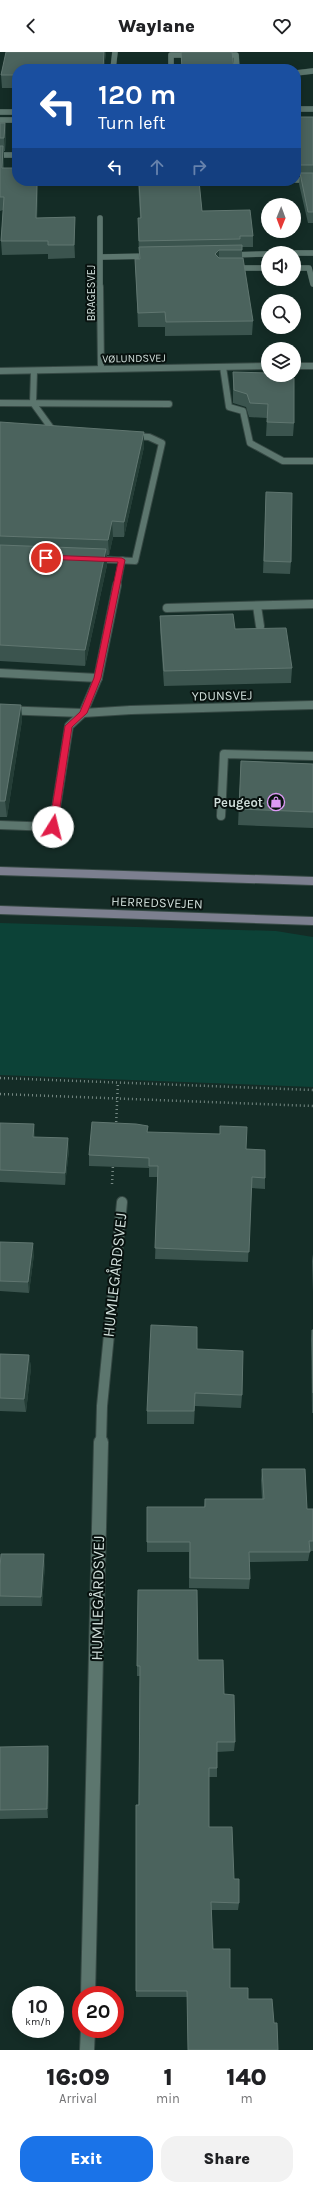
<!DOCTYPE html>
<html lang="en">
<head>
<meta charset="utf-8">
<style>
  body { margin:0; font-family:Karla,sans-serif; background:#f2f2f2; color:#202124; height:100vh; display:flex; flex-direction:column; font-size:15px; white-space:nowrap }
  * { box-sizing:border-box; margin:0 }
  p { font-size:13px; color:#757577 }
  .icon { flex:none; width:22px; height:22px; fill:none; stroke:currentColor; stroke-width:2; stroke-linecap:round; stroke-linejoin:round }
  .map { position:relative; height:1998px; overflow:hidden }
  .drawer { display:flex; flex-direction:column; background:#fff; flex:1 }
  .drawer>* { flex:none }
  .top-card { position:absolute; left:12px; top:12px; width:289px; height:122px; border-radius:16px; box-shadow:0 2px 10px #0003; background:#1a4fa0; color:#fff; overflow:hidden }
  .needle { width:26px; rotate:181deg }
  .buttons { position:absolute; left:261px; top:146px; display:grid; gap:8px }
  .buttons a { display:grid; place-items:center; width:40px; height:40px; border-radius:50%; background:#fff; box-shadow:0 2px 10px #0003; font-size:20px }
  .speed { position:absolute; left:12px; top:1934px; display:flex; gap:8px; font-size:20px; font-weight:700; text-align:center }
  .speed>* { display:grid; place-content:center; width:52px; height:52px; border-radius:50%; background:#fff; box-shadow:0 2px 10px #0003; line-height:1 }
  .speed small { font-size:10px; font-weight:400 }
  .speed .limit { border:6px solid #d22; background:#fff; color:#111 }
  .pin { position:absolute; display:grid; place-items:center; width:34px; height:34px; color:#fff; margin:-17px; border:2px solid #fff; border-radius:50%; box-shadow:0 1px 4px #0007 }
  .me { position:absolute; width:44px; margin:-22px; rotate:9deg; stroke-linejoin:round; filter:drop-shadow(0 0 3px #0008) }
  .turn { display:flex; align-items:center; gap:14px; height:84px; padding:0 20px; font-size:18px }
  .turn .icon { width:52px; height:52px; stroke-width:2.5 }
  .turn b { display:block; font-size:28px; line-height:34px }
  .lanes { display:flex; align-items:center; height:38px; padding:0 20px; background:#0003; justify-content:center; gap:20px; direction:ltr }
  .lanes .off { opacity:.35 }
  .eta { display:flex; justify-content:space-evenly; align-items:center; height:68px; text-align:center }
  .eta b { font-size:24px; font-weight:800; line-height:28px }
  .cta { display:flex; gap:8px; margin-top:auto; padding:8px 20px }
  .cta a { flex:1; height:46px; border-radius:16px; background:#1a73e8; color:#fff; font-size:16px; font-weight:800; line-height:46px; text-align:center }
  .cta a+a { background:#f2f2f2; color:#202124 }
  header { display:flex; justify-content:space-between; align-items:center; height:52px; padding:0 20px; background:#fff; font-size:18px; font-weight:800 }
  .map>svg:first-child { display:block }
  .green { fill:#0c4237 }
  .lines { fill:none; stroke-linecap:round; stroke-linejoin:round }
  .lane-far2-casing { stroke:#364944; stroke-width:6 }
  .lane-far1-casing { stroke:#364944; stroke-width:8 }
  .lane-casing { stroke:#364944; stroke-width:10 }
  .street-far4-casing { stroke:#364944; stroke-width:6 }
  .street-far3-casing { stroke:#364944; stroke-width:8 }
  .street-far2-casing { stroke:#364944; stroke-width:10 }
  .street-far1-casing { stroke:#364944; stroke-width:12 }
  .street-casing { stroke:#364944; stroke-width:16 }
  .secondary-casing { stroke:#364944; stroke-width:10 }
  .path { stroke:#758883; stroke-width:2.5; stroke-dasharray:1 3; stroke-linecap:butt }
  .lane-far2 { stroke:#5c766e; stroke-width:5.5 }
  .lane-far1 { stroke:#5c766e; stroke-width:6 }
  .lane { stroke:#5c766e; stroke-width:8 }
  .street-far4 { stroke:#5c766e; stroke-width:5.5 }
  .street-far3 { stroke:#5c766e; stroke-width:6 }
  .street-far2 { stroke:#5c766e; stroke-width:8 }
  .street-far1 { stroke:#5c766e; stroke-width:10 }
  .street { stroke:#5c766e; stroke-width:14 }
  .secondary { stroke:#7c7f8f; stroke-width:8 }
  .wall { fill:#3b544e }
  .shaded-wall { fill:#253e37 }
  .building { fill:#4b635d; stroke:#607670 }
  .route { fill:#e11d48; stroke:#92132f }
  .labels { text-anchor:middle; stroke-width:4; stroke-linejoin:round; paint-order:stroke }
  .far-street-label { font-size:11px; fill:#d0deda; stroke:#08120f }
  .street-label { font-size:13px; fill:#d0deda; stroke:#08120f }
  .poi-label { font-size:13px; font-weight:bold; fill:#d0deda; stroke:#08120f; text-anchor:end }
  .near-street-label { font-size:16px; fill:#d0deda; stroke:#08120f }
</style>
</head>
<body>
<header><svg class="icon" aria-label="back" viewBox="0 0 24 24"><path d="M15 5l-7 7 7 7"/></svg>Waylane<svg class="icon" aria-label="heart" viewBox="0 0 24 24"><path d="M12 20l-8-8c-3-5 5-10 8-4 3-6 11-1 8 4z"/></svg></header>
<div class="map">
<svg width="313" height="1998" viewBox="0 0 313 1998">
  <rect width="100%" height="100%" fill="#142c26"/>
  <polygon class="green" points="0,871 276,879 313,885 313,1035 0,1023"/>
  <g class="lines">
    <g class="lane-far2-casing">
      <g id="lane-far2">
        <polyline points="220,3 236,3 237,17"/>
        <polyline points="113,17 115,0"/>
        <polyline points="171,17 171,3 194,3"/>
        <polyline points="296,21 313,19"/>
        <polyline points="0,68 17,68"/>
        <polyline points="0,103 17,103"/>
        <polyline points="296,128 313,128"/>
        <polyline points="294,201 313,201"/>
        <polyline points="229,203 268,202"/>
        <polyline points="101,205 153,204"/>
        <polyline points="233,216 268,216"/>
        <polyline points="294,216 309,216 313,232"/>
      </g>
    </g>
    <g class="lane-far1-casing">
      <g id="lane-far1">
        <polyline points="223,315 229,355 243,359 250,391 283,409 313,409"/>
        <polyline points="34,319 33,351 54,380 58,380"/>
        <polyline points="0,351 169,352"/>
        <polyline points="93,507 135,509 162,391 149,385 132,384"/>
        <polyline points="117,534 122,508"/>
      </g>
    </g>
    <g class="lane-casing">
      <g id="lane">
        <polyline points="257,554 260,574"/>
        <polyline points="167,556 313,552"/>
        <polyline points="0,621 98,626 117,533"/>
        <polyline points="0,658 83,661 131,658"/>
        <polyline points="221,764 224,702 313,704"/>
        <polyline points="0,773 53,775 69,674 83,661 98,626"/>
      </g>
    </g>
    <g class="street-far4-casing">
      <g id="street-far4">
        <polyline points="296,57 313,57"/>
        <polyline points="0,60 17,60"/>
        <polyline points="100,166 100,236"/>
      </g>
    </g>
    <g class="street-far3-casing">
      <g id="street-far3">
        <polyline points="100,235 101,317"/>
        <polyline points="294,314 313,314"/>
        <polyline points="0,319 268,314"/>
      </g>
    </g>
    <g class="street-far2-casing">
      <polyline id="street-far2" points="131,658 313,653"/>
    </g>
    <g class="street-far1-casing">
      <polyline id="street-far1" points="101,1391 102,1354 122,1150"/>
    </g>
    <g class="street-casing">
      <g id="street">
        <polyline points="88,1943 101,1390"/>
        <polyline points="87,1998 88,1977"/>
      </g>
    </g>
    <g class="secondary-casing">
      <g id="secondary">
        <polyline points="0,819 313,829"/>
        <polyline points="0,858 313,869"/>
      </g>
    </g>
    <g class="path">
      <polyline points="0,1026 313,1038"/>
      <polyline points="0,1042 313,1054"/>
      <polyline points="116,1074 118,1030"/>
      <polyline points="112,1132 113,1113"/>
    </g>
    <use href="#lane-far2" class="lane-far2"/>
    <use href="#lane-far1" class="lane-far1"/>
    <use href="#lane" class="lane"/>
    <use href="#street-far4" class="street-far4"/>
    <use href="#street-far3" class="street-far3"/>
    <use href="#street-far2" class="street-far2"/>
    <use href="#street-far1" class="street-far1"/>
    <use href="#street" class="street"/>
    <use href="#secondary" class="secondary"/>
  </g>
  <g class="wall">
    <polygon points="6,0 106,0 104,17 17,17 17,36 2,36 1,23"/>
    <polygon points="296,65 313,65 313,171 308,171 299,132 300,124 298,124 296,116"/>
    <polygon points="0,71 5,71 6,83 5,99 4,99 4,116 17,129 38,129 37,166 75,165 75,206 48,207 48,202 2,203 1,189 3,158 0,159"/>
    <polygon points="138,129 199,129 202,159 253,184 253,195 242,195 242,206 253,269 252,283 165,284 165,275 138,275 135,207 139,207 138,166 140,166"/>
    <polygon points="233,320 294,371 293,384 266,384 267,366 249,365 246,355 233,351"/>
    <polygon points="0,370 144,395 124,485 113,485 109,503 107,503 107,513 85,614 0,609"/>
    <polygon points="266,440 291,510 290,522 263,521"/>
    <polygon points="160,564 235,577 292,616 291,631 164,634 160,578"/>
    <polygon points="0,652 21,653 22,668 7,765 0,765"/>
    <polygon points="241,709 313,712 313,776 238,773"/>
    <polygon points="0,1071 69,1098 65,1133 0,1130"/>
    <polygon points="148,1080 246,1097 265,1126 265,1137 251,1136 248,1210 155,1207 158,1125 149,1125 149,1116 89,1114 89,1103"/>
    <polygon points="0,1190 34,1202 29,1241 0,1239"/>
    <polygon points="313,1202 313,1241 312,1209"/>
    <polygon points="312,1278 313,1278 313,1361 312,1361 311,1288"/>
    <polygon points="197,1297 242,1343 241,1356 195,1354 194,1372 147,1372 147,1359"/>
    <polygon points="0,1302 29,1303 31,1316 26,1360 0,1359"/>
    <polygon points="262,1417 307,1457 313,1457 313,1499 310,1499 308,1509 249,1510 250,1527 249,1537 189,1536 189,1500 147,1500 147,1455 204,1455 205,1447 262,1447 261,1428"/>
    <polygon points="45,1512 42,1554 0,1554 0,1516"/>
    <polygon points="198,1608 224,1642 235,1690 234,1699 217,1700 217,1725 209,1725 209,1775 234,1827 239,1851 238,1858 211,1858 213,1897 230,1936 248,1947 274,1971 278,1998 188,1998 187,1945 136,1945 140,1624 137,1624 137,1614"/>
    <polygon points="0,1695 49,1704 48,1766 0,1767"/>
  </g>
  <g class="shaded-wall">
    <polygon points="104,0 106,0 104,17 103,17"/>
    <polygon points="5,71 6,83 5,99 4,86"/>
    <polygon points="3,94 4,107 3,129 2,116"/>
    <polygon points="37,129 38,129 37,179 36,166"/>
    <polygon points="75,165 75,206 74,193"/>
    <polygon points="219,198 219,212 215,202"/>
    <polygon points="144,380 144,395 124,485 124,470"/>
    <polygon points="112,469 113,485 109,503 108,488"/>
    <polygon points="106,497 107,513 85,614 85,598"/>
    <polygon points="21,653 22,668 7,765 5,749"/>
    <polygon points="34,1072 35,1084 34,1097 33,1085"/>
    <polygon points="68,1086 69,1098 65,1133 65,1121"/>
    <polygon points="33,1191 34,1202 29,1241 28,1230"/>
    <polygon points="29,1303 31,1316 26,1360 24,1347"/>
    <polygon points="44,1502 45,1512 42,1554 41,1545"/>
    <polygon points="48,1694 49,1704 48,1766 47,1757"/>
  </g>
  <g class="building">
    <polygon points="6,0 104,0 103,17 17,17 17,23 1,23"/>
    <polygon points="181,0 232,0 234,17 182,17"/>
    <polygon points="296,65 313,65 313,113 298,113 296,102"/>
    <polygon points="0,71 5,71 4,86 0,86"/>
    <polygon points="0,94 3,94 2,116 17,116 17,129 37,129 36,166 75,165 74,193 48,193 48,189 1,189 4,145 0,145"/>
    <polygon points="300,121 313,121 313,160 308,160"/>
    <polygon points="139,129 199,129 202,159 250,158 253,184 240,184 240,187 139,189 138,166 141,166"/>
    <polygon points="242,193 242,198 219,198 215,202 219,206 243,206 253,269 166,270 165,260 138,261 135,207 140,207 139,195"/>
    <polygon points="233,320 268,321 268,323 288,323 294,326 294,371 267,370 268,352 250,351 247,342 234,338"/>
    <polygon points="0,370 144,380 124,470 112,469 108,488 0,484"/>
    <polygon points="266,440 292,441 291,510 264,509"/>
    <polygon points="0,493 106,497 85,598 0,593"/>
    <polygon points="233,562 235,577 286,576 292,616 164,619 160,564"/>
    <polygon points="0,652 21,653 5,749 0,749"/>
    <polygon points="241,709 313,712 313,760 239,757"/>
    <polygon points="92,1070 136,1072 148,1074 147,1080 220,1082 220,1074 247,1075 246,1097 265,1098 265,1126 252,1125 249,1200 155,1196 158,1114 149,1114 149,1106 89,1103"/>
    <polygon points="0,1071 34,1072 33,1085 68,1086 65,1121 0,1118"/>
    <polygon points="0,1190 33,1191 28,1230 0,1229"/>
    <polygon points="151,1273 197,1275 197,1297 243,1299 242,1343 195,1341 194,1359 147,1359"/>
    <polygon points="312,1278 313,1278 313,1341"/>
    <polygon points="0,1302 29,1303 24,1347 0,1346"/>
    <polygon points="262,1417 305,1417 307,1457 313,1457 313,1489 309,1489 310,1500 249,1500 250,1527 190,1526 190,1490 147,1490 147,1455 205,1455 205,1447 264,1447"/>
    <polygon points="1,1502 44,1502 41,1545 0,1544 0,1516"/>
    <polygon points="138,1538 197,1538 198,1608 223,1608 224,1642 234,1643 235,1690 217,1690 217,1716 209,1716 209,1775 232,1775 234,1827 239,1827 239,1851 211,1850 213,1897 230,1897 230,1936 248,1936 248,1947 272,1947 274,1971 277,1971 278,1998 188,1998 187,1939 136,1939 136,1753 139,1753 140,1614 137,1614"/>
    <polygon points="48,1694 47,1757 0,1758 0,1695"/>
  </g>
  <polygon class="route" points="46,503 122,506 125,508 101,626 87,661 72,675 57,775 53,778 49,775 65,674 80,660 94,626 118,510 43,507 42,506"/>
  <defs>
    <g id="shop-ring" transform="scale(0.9)"><circle r="9.5" fill="#08120f" stroke="#dc99f4" stroke-width="1.5"/><path d="M-5-2.5h2.3a2.7 3.5 0 0 1 5.4 0H5L5.5 6h-11ZM-1.5-2.5h3a1.5 2.3 0 0 0-3 0Z" fill="#dc99f4"/></g>
  </defs>
  <g fill-rule="evenodd">
    <use href="#shop-ring" x="276" y="750"/>
  </g>
  <g class="labels">
    <g class="far-street-label">
      <text transform="translate(91 241) rotate(-90)" y="4">BRAGESVEJ</text>
      <text transform="translate(134 306) rotate(-1)" y="4">VØLUNDSVEJ</text>
    </g>
    <g class="street-label">
      <text transform="translate(222 643) rotate(-1)" y="5">YDUNSVEJ</text>
      <text transform="translate(157 850) rotate(2)" y="5">HERREDSVEJEN</text>
    </g>
    <g class="poi-label">
      <text x="263" y="755">Peugeot</text>
    </g>
    <g class="near-street-label">
      <text transform="translate(114 1223) rotate(-84)" y="6">HUMLEGÅRDSVEJ</text>
      <text transform="translate(97 1546) rotate(-89)" y="6">HUMLEGÅRDSVEJ</text>
    </g>
  </g>
</svg>
<div class="buttons">
<a><svg class="needle" viewBox="-14 -14 28 28"><path d="M0-13l5 13h-10z" fill="#e53935"/><path d="M0 13l5-13h-10z" fill="#757577"/></svg></a>
<a><svg class="icon" aria-label="sound" viewBox="0 0 24 24"><path d="M4 9h4l5-4v14l-5-4H4zM17 9q2 3 0 6"/></svg></a>
<a><svg class="icon" aria-label="search" viewBox="0 0 24 24"><circle cx="10" cy="10" r="6"/><path d="M15 15l6 6"/></svg></a>
<a><svg class="icon" aria-label="layers" viewBox="0 0 24 24"><path d="M12 4l9 5-9 5-9-5zM3 14l9 5 9-5"/></svg></a>
</div>
<div class="speed"><div>10<small>km/h</small></div><div class="limit">20</div></div>
<div class="pin" style="left:46px;top:506px;background:#d93025"><svg class="icon" aria-label="arrive" viewBox="0 0 24 24"><path d="M6 21V4h12l-3 4 3 4H6"/></svg></div>
<svg class="me" style="left:53px;top:775px" viewBox="-20 -20 40 40"><circle r="19" fill="#fff"/><path d="M0-13L10 11 0 6-10 11z" fill="#e11d48"/></svg>
<div class="top-card">
<div class="turn"><svg class="icon" aria-label="left" viewBox="0 0 24 24"><path d="M17 20v-9H6M10 6l-5 5 5 5"/></svg><div><b>120 m</b>Turn left</div></div>
<div class="lanes"><svg class="icon" aria-label="left" viewBox="0 0 24 24"><path d="M17 20v-9H6M10 6l-5 5 5 5"/></svg><svg class="icon off" aria-label="ahead" viewBox="0 0 24 24"><path d="M12 20V5M6 11l6-6 6 6"/></svg><svg class="icon off" aria-label="right" viewBox="0 0 24 24"><path d="M7 20v-9h11M14 6l5 5-5 5"/></svg></div>
</div>
</div>
<section class="drawer">
<div class="eta">
<div><b>16:09</b><p>Arrival</p></div>
<div><b>1</b><p>min</p></div>
<div><b>140</b><p>m</p></div>
</div>
<div class="cta"><a>Exit</a><a>Share</a></div>
</section>
</body>
</html>
